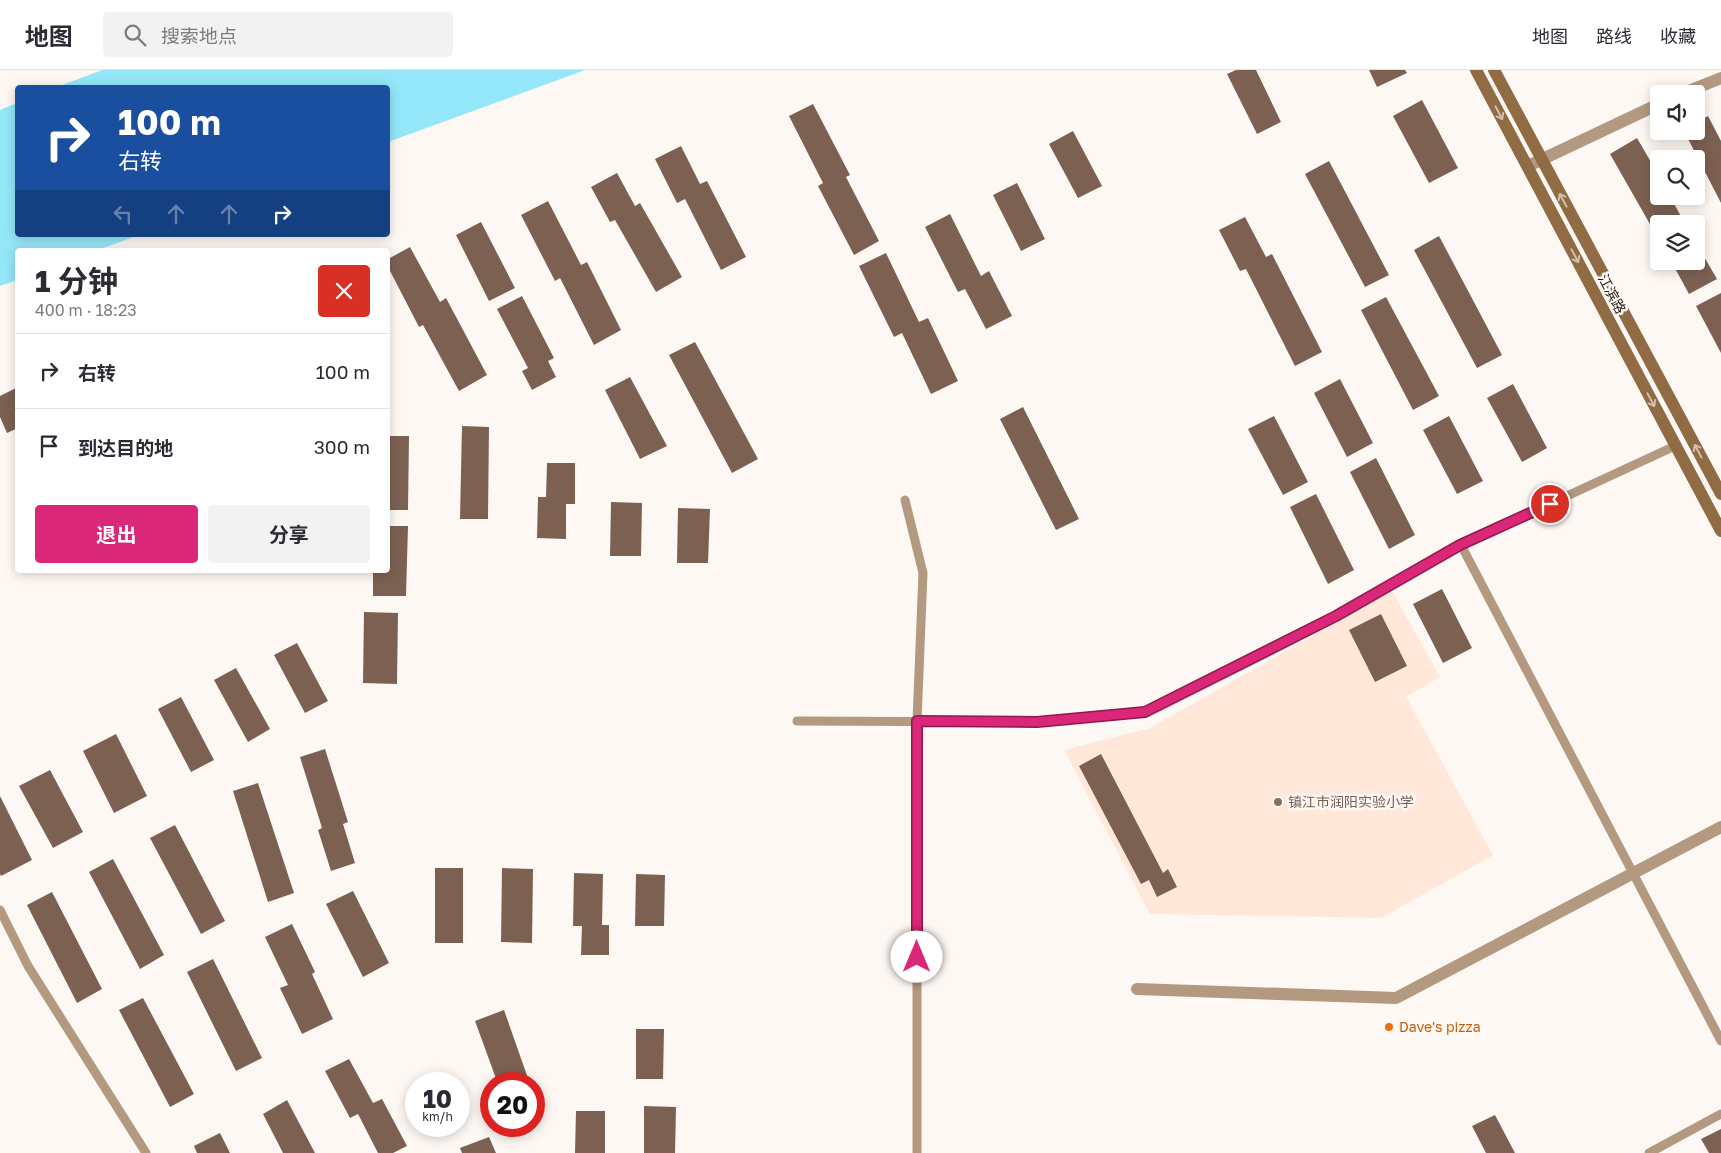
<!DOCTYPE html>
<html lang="zh">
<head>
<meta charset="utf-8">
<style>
  body { margin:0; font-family:"Golos Text","Noto Sans SC",sans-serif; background:#f2f2f3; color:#2b2b33; height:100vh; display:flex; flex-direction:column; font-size:19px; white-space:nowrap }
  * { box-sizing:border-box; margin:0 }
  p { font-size:16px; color:#7c7c81 }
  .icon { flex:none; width:28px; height:28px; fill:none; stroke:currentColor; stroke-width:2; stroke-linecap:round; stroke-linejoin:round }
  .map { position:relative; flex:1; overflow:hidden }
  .sheet { position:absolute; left:15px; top:178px; width:375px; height:325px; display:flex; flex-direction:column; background:#fff; border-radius:5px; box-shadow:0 2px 12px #0003 }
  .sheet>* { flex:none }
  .banner { position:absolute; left:15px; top:15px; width:375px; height:152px; border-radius:5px; box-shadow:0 2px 12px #0003; background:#1a4fa0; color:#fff; overflow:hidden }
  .buttons { position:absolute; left:1650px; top:15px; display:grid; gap:10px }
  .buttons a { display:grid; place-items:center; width:55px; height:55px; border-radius:5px; background:#fff; box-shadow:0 2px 12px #0003; font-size:25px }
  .speed { position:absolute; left:405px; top:1002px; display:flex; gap:10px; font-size:25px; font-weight:700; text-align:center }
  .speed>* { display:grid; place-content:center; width:65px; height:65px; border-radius:50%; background:#fff; box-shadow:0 2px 12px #0003; line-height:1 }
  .speed small { font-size:12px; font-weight:400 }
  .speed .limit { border:8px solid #d22; background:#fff; color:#111 }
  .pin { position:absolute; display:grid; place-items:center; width:42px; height:42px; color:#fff; margin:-21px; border:2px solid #fff; border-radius:50%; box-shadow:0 1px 5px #0007 }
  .me { position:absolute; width:55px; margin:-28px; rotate:0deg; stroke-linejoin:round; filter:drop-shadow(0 0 4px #0008) }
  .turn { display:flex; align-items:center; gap:18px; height:105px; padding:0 20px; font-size:22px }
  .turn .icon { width:65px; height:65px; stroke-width:2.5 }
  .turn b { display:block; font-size:35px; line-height:42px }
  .lanes { display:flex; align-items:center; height:48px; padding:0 20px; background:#0003; justify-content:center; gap:25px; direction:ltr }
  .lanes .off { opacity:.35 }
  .round { display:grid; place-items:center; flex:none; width:52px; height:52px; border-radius:5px; background:#f2f2f3 }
  .overview { display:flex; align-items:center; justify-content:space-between; height:85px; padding:0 20px }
  h1 { font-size:30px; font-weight:700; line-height:38px }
  .action { display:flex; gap:10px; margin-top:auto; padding:10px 20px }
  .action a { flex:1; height:58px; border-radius:5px; background:#db2777; color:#fff; font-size:20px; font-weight:700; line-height:58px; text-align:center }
  .action a+a { background:#f2f2f3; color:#2b2b33 }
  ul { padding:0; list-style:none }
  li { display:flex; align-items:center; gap:15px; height:75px; padding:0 20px; border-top:1px solid #e1e1e2 }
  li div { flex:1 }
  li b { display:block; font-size:19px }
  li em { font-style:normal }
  header { display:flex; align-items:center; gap:30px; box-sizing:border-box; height:70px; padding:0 25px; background:#fff; border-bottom:1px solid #e1e1e2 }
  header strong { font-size:24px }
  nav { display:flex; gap:28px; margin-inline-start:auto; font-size:18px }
  .search { width:350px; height:45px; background:#f2f2f3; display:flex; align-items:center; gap:12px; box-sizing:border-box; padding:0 18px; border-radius:5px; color:#7c7c81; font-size:19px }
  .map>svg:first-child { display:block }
  .built { fill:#ffe7da }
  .water { fill:#94e7f8 }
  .building { fill:#7c6152 }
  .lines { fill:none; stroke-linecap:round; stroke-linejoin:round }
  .service { stroke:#b3997f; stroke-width:9 }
  .pedestrian { stroke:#b3997f; stroke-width:12 }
  .minor { stroke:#b3997f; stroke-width:12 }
  .secondary { stroke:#906b44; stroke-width:12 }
  .oneway { stroke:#d2c0ae }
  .route-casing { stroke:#8e194d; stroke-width:12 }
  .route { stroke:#db2777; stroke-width:9 }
  .education-dot { fill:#8d6e63; stroke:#fef8f4; stroke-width:2 }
  .food-dot { fill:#e8710a; stroke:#fef8f4; stroke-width:2 }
  .labels { text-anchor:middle; stroke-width:5; stroke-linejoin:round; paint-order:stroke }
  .street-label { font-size:14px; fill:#251a14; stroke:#fef8f4 }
  .education-label { font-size:14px; fill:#785e54; stroke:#fef8f4; text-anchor:start }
  .food-label { font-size:14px; fill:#c56008; stroke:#fef8f4; text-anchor:start }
</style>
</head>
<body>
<header>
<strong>地图</strong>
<div class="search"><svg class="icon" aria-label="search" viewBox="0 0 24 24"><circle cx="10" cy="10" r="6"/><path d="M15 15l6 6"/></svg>搜索地点</div>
<nav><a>地图</a><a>路线</a><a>收藏</a></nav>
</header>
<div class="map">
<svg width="1721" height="1083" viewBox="0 0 1721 1083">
  <rect width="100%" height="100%" fill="#fef8f4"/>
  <polygon class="built" points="1392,521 1440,607 1406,627 1493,785 1381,848 1150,844 1064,680 1150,658"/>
  <g class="water">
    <polygon points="102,0 585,0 388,72 388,18 57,17"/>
    <polygon points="17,33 18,165 139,165 98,180 18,180 17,210 0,216 0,40"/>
  </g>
  <g class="building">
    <polygon points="1236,0 1256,0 1281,52 1257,64 1227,4"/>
    <polygon points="1369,0 1405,0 1407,3 1377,17"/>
    <polygon points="1422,30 1458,98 1429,113 1393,46"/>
    <polygon points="813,34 850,105 846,107 879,171 854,185 818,116 823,113 789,46"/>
    <polygon points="1708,46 1721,71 1721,133 1684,61 1696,61 1696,52"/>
    <polygon points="1073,61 1102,116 1078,128 1049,74"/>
    <polygon points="1637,68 1659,106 1659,126 1670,126 1685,154 1659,154 1659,170 1610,84"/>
    <polygon points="681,76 700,114 707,111 746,187 721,200 685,129 677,133 655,89"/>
    <polygon points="1329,91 1389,205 1365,217 1305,104"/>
    <polygon points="617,103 635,136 640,133 682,207 656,222 615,150 610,152 591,117"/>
    <polygon points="1017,113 1045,169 1021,181 993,125"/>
    <polygon points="548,131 581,195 587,192 621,260 594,275 560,208 555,211 521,145"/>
    <polygon points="950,144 981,206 989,201 1012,246 986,259 965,219 958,222 925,157"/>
    <polygon points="1245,147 1266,187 1272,184 1322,282 1295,296 1246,199 1240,201 1219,160"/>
    <polygon points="481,152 515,218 489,231 456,165"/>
    <polygon points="1439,166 1502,285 1477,298 1414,180"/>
    <polygon points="1696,173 1717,209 1689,224 1671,191 1696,191"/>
    <polygon points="410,177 440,232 446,228 487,305 459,321 423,255 419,257 388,197 388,189"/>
    <polygon points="886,183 919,252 928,248 958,311 931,324 902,263 894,267 859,196"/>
    <polygon points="1721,223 1721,283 1696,236"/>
    <polygon points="522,226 554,288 548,291 556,307 532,320 522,301 528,298 497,239"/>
    <polygon points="1386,227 1439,326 1413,340 1361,240"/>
    <polygon points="695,272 758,389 732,403 669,285"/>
    <polygon points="630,307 667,376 640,389 605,320"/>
    <polygon points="1340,309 1373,373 1347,387 1314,323"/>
    <polygon points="1513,314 1547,378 1522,392 1487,328"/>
    <polygon points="16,318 18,358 7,363 0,347 0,326"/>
    <polygon points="1023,337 1079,449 1056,460 1000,349"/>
    <polygon points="1274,346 1308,412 1283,425 1248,359"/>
    <polygon points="1449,346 1483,411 1457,424 1423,360"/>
    <polygon points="462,356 489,357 488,449 460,449"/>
    <polygon points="388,366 409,366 408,440 388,440"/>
    <polygon points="1376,388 1415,465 1389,479 1350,402"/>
    <polygon points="547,393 575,393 575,434 566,434 566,469 537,468 538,427 546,427"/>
    <polygon points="1316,424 1354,500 1328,514 1290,437"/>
    <polygon points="611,432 642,433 641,486 610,486"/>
    <polygon points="678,438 710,439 708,493 677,493"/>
    <polygon points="388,456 408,456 406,526 373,526 373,500 388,500"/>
    <polygon points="1442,519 1472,578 1443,593 1413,534"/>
    <polygon points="364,542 398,543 397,614 363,613"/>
    <polygon points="1381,544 1407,596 1375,612 1349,560"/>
    <polygon points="297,573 328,631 305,643 274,585"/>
    <polygon points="236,598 270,659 248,672 214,610"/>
    <polygon points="181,627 214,690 191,702 158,639"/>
    <polygon points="116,664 147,726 114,743 83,681"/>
    <polygon points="325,679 348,752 343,754 355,793 331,801 318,760 322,758 300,687"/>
    <polygon points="1101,684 1163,803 1168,799 1177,817 1157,827 1149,810 1141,814 1079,696"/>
    <polygon points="50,700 83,762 53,778 19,716"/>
    <polygon points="258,713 294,823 268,832 233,721"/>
    <polygon points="0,726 32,790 1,806 0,804"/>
    <polygon points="175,755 225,851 201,864 150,768"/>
    <polygon points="113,789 164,885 140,899 89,802"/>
    <rect x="435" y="798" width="28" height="75"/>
    <polygon points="502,798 533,799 532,873 501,872"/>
    <polygon points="574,803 603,804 602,855 609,855 609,885 581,885 582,856 573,856"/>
    <polygon points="636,804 665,805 664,856 635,856"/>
    <polygon points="353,821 389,893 363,907 326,834"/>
    <polygon points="52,822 102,919 77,933 27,835"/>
    <polygon points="292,854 315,902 312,904 333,949 302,964 280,918 288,915 265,867"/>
    <polygon points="213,889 262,988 236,1001 187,902"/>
    <polygon points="143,928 194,1024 170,1037 119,940"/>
    <polygon points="504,940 530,1014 498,1014 475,951"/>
    <polygon points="636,959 664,959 663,1009 636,1009"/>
    <polygon points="349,989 373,1033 382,1029 407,1076 393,1083 378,1083 358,1044 350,1048 325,1001"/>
    <polygon points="287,1030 315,1083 283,1083 263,1044"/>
    <polygon points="644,1036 676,1037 675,1083 644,1083"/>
    <polygon points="576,1041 605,1041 605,1083 575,1083"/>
    <polygon points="1495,1045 1515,1083 1486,1083 1472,1056"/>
    <polygon points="1721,1059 1721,1083 1709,1083 1701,1069"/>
    <polygon points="220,1063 230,1083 197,1083 194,1076"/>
    <polygon points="489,1067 496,1083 462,1083 460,1078"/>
  </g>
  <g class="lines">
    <g class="service">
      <polyline points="905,430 923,503 917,651 917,1083"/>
      <polyline points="1461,475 1721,971"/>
      <polyline points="797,651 1037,652 1145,642 1336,546 1461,475 1675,376"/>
      <polyline points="0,840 28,896 146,1083"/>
      <polyline points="1649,1083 1721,1044"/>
    </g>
    <polyline class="pedestrian" points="1137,919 1396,928 1721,757"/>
    <g class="minor">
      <polyline points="1681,24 1721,8"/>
      <polyline points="1528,96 1659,34"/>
    </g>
    <g class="secondary">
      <polyline points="1476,0 1721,461"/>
      <polyline points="1494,0 1721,424"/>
    </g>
  </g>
  <defs><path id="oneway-shaft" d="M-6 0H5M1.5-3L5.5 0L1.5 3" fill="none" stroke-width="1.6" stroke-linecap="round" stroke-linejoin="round" transform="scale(1.25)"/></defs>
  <g class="oneway">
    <use href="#oneway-shaft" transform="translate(1499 43) rotate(62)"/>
    <use href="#oneway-shaft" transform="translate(1563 130) rotate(-118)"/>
    <use href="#oneway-shaft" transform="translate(1575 186) rotate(62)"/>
    <use href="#oneway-shaft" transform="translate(1651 330) rotate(62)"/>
    <use href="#oneway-shaft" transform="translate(1698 381) rotate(-118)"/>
  </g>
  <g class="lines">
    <g class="route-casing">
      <polyline id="route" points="917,887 917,651 1037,652 1145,642 1336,546 1460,475 1550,434"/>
    </g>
    <use href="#route" class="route"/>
  </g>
  <circle class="education-dot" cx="1278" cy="732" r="5"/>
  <circle class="food-dot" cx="1389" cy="957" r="5"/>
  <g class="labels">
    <g class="street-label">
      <text transform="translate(1612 224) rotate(62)" y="5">江滨路</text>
    </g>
    <g class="education-label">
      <text x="1288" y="737">镇江市润阳实验小学</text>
    </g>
    <g class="food-label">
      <text x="1399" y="962">Dave's pizza</text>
    </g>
  </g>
</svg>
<div class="buttons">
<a><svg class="icon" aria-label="sound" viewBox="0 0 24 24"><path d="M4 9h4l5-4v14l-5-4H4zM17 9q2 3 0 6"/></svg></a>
<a><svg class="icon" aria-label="search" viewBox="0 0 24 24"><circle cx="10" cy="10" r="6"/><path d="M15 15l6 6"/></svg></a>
<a><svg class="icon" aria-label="layers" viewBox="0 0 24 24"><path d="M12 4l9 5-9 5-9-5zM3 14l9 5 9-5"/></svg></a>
</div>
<div class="speed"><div>10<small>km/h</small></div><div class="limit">20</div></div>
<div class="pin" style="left:1550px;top:434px;background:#d93025"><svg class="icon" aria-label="arrive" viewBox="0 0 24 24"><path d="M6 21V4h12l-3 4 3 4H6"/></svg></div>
<svg class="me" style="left:917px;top:887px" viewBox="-20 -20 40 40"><circle r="19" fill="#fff"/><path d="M0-13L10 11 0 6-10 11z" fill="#db2777"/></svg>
<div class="banner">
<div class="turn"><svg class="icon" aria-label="right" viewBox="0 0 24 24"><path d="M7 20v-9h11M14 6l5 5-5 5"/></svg><div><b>100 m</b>右转</div></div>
<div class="lanes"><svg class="icon off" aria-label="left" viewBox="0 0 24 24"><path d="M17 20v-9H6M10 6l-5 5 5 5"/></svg><svg class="icon off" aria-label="ahead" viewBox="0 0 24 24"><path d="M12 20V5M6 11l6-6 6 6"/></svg><svg class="icon off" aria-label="ahead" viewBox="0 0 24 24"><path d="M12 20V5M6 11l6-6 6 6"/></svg><svg class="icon" aria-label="right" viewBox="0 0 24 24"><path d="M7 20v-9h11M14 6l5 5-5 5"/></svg></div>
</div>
<section class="sheet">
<div class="overview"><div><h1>1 分钟</h1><p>400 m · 18:23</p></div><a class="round" style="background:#d93025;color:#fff"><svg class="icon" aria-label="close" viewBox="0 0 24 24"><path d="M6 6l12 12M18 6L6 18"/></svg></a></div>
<ul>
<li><svg class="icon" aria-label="right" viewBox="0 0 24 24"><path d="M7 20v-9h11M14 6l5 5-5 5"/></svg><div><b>右转</b></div><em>100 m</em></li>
<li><svg class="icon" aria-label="arrive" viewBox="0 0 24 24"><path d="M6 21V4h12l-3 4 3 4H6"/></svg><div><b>到达目的地</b></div><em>300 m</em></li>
</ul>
<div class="action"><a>退出</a><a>分享</a></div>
</section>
</div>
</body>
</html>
